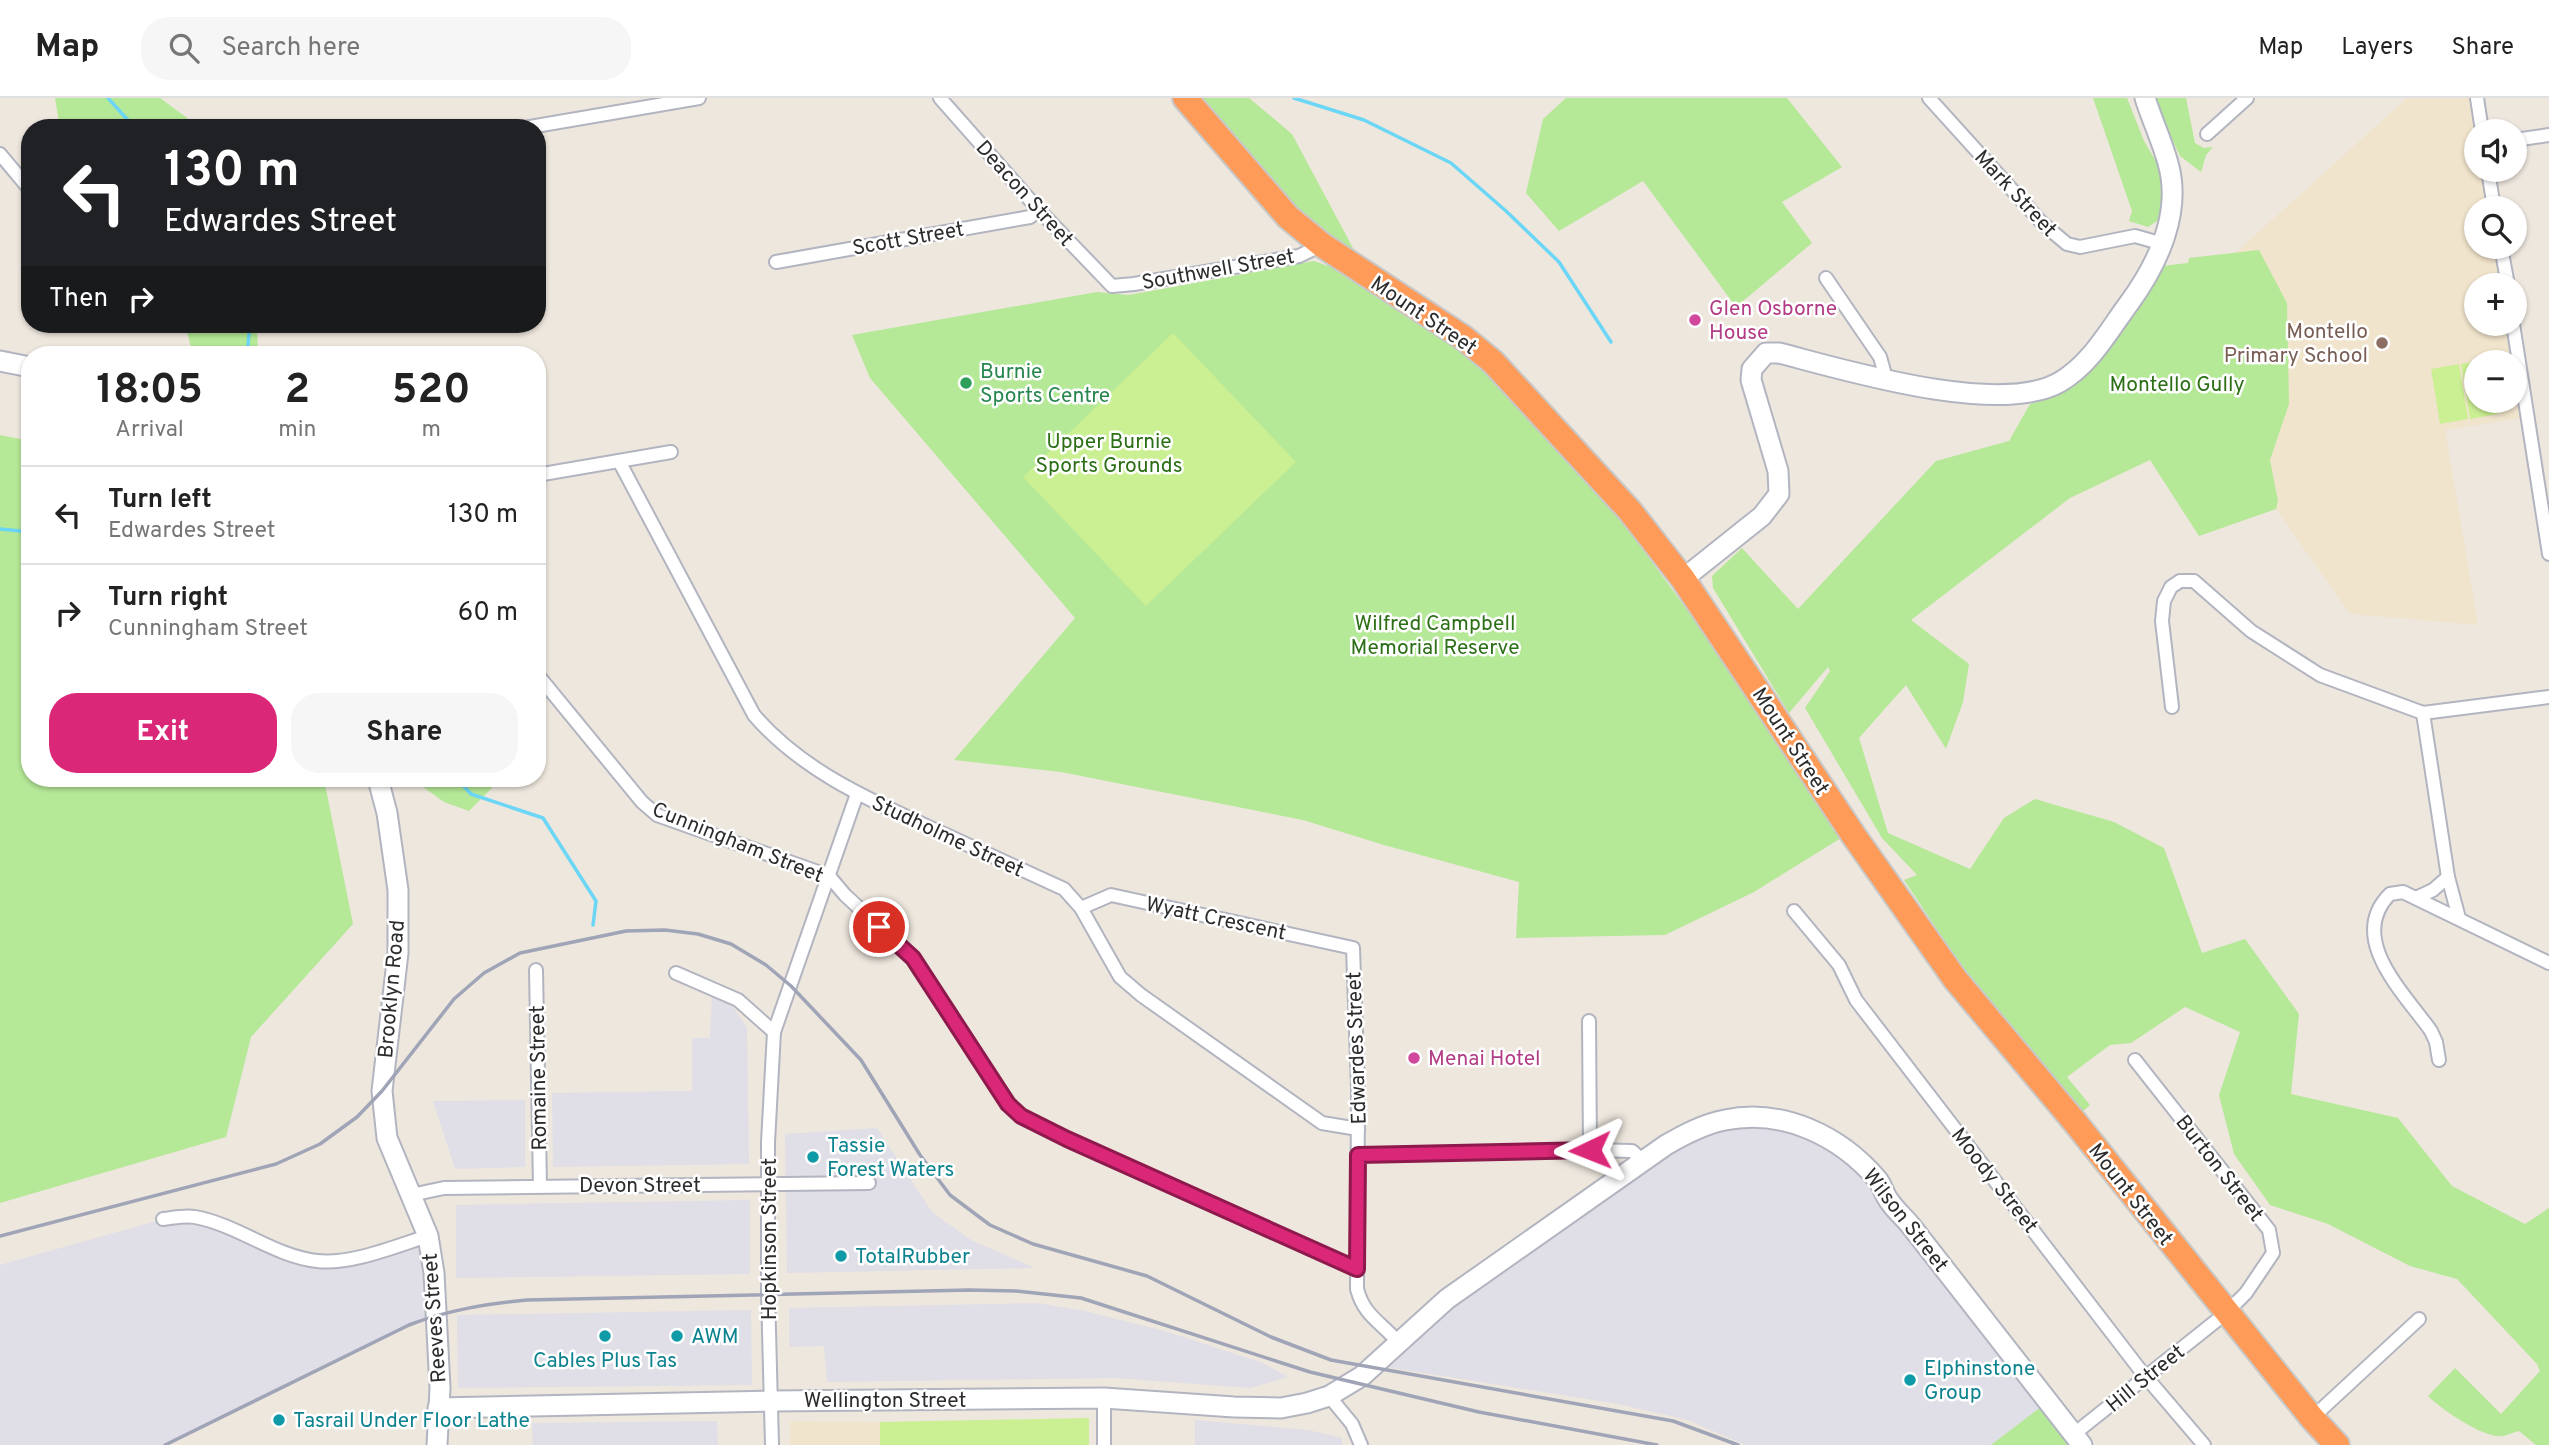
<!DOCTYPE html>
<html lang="en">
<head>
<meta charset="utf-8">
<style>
  body { margin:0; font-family:Overpass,sans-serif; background:#f6f6f6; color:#222; height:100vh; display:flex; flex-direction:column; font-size:26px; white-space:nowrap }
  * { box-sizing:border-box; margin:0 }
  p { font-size:23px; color:#767676 }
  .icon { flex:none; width:38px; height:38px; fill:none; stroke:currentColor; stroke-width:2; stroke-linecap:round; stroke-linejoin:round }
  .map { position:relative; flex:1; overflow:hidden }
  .sheet { position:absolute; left:21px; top:248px; width:525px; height:441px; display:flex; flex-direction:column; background:#fff; border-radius:28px; box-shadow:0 2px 5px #0004 }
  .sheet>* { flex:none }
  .banner { position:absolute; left:21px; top:21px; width:525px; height:214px; border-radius:28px; box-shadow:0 2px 5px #0004; background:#202124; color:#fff; overflow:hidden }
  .controls { position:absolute; left:2464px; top:21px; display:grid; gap:14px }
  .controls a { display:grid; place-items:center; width:63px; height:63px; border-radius:50%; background:#fff; box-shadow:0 2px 5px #0004; font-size:35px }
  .pin { position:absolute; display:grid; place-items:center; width:60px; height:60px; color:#fff; margin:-30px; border:4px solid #fff; border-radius:50%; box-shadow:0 2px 7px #0007 }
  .me { position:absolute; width:77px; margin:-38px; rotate:268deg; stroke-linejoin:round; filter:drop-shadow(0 0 5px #0008) }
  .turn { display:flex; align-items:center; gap:24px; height:147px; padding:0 28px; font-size:32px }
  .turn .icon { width:91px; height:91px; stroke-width:2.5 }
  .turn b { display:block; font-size:49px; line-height:60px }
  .then { display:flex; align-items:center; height:66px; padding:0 28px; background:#0003; gap:14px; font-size:26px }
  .eta { display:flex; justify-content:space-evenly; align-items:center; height:119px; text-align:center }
  .eta b { font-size:42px; font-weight:700; line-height:49px }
  .action { display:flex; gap:14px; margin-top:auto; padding:14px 28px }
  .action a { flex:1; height:80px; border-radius:28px; background:#db2777; color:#fff; font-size:28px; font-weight:700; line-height:80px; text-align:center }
  .action a+a { background:#f6f6f6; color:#222 }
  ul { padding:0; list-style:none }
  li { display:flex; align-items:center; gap:21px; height:98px; padding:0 28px; border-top:2px solid #e0e0e0 }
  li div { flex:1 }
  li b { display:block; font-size:26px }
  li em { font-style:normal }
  header { display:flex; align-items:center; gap:42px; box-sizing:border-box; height:98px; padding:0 35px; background:#fff; border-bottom:2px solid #e0e0e0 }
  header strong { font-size:33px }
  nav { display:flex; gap:38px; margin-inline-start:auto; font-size:24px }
  .search { width:490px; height:63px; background:#f6f6f6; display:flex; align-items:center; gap:18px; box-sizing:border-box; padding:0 24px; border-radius:28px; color:#767676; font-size:26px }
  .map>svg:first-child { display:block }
  .industrial { fill:#e0dee7 }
  .education { fill:#f1e4cc; fill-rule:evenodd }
  .green { fill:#b5e897 }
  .pitch { fill:#cbef93 }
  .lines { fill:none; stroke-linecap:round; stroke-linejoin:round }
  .stream { stroke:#6bd6f6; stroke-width:3.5 }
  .street-casing { stroke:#b2b5c0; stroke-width:16 }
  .secondary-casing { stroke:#b2b5c0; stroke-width:23 }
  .highway-casing { stroke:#c8c8c8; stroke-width:28 }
  .street { stroke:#fff; stroke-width:12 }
  .secondary { stroke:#fff; stroke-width:19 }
  .highway { stroke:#ff9b58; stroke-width:24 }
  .rail { stroke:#a0a4b7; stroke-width:3.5 }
  .route-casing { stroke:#8e194d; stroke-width:18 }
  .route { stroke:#db2777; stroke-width:12 }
  .hotel-dot { fill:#d1479c; stroke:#fff; stroke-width:2.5 }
  .education-dot { fill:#8d6e63; stroke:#fff; stroke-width:2.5 }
  .leisure-dot { fill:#2e9e5b; stroke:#fff; stroke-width:2.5 }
  .culture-dot { fill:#0f9aa8; stroke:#fff; stroke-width:2.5 }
  .labels { text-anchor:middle; stroke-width:5; stroke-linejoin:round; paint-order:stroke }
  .street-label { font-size:21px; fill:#2c2c2c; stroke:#fff }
  .hotel-label { font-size:21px; fill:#b23c85; stroke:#fff; text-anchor:start }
  .education-label { font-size:21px; fill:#785e54; stroke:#fff; text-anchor:end }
  .leisure-label { font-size:21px; fill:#27864d; stroke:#fff; text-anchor:start }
  .park-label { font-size:21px; fill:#2c6f16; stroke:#fff }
  .culture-label { font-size:21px; fill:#0d838f; stroke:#fff; text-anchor:start }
</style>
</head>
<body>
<header>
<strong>Map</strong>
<div class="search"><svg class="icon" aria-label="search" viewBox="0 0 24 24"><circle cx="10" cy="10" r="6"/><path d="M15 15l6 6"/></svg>Search here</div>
<nav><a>Map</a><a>Layers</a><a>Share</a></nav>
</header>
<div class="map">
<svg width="2549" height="1347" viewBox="0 0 2549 1347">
  <rect width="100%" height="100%" fill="#eee7de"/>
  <g class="industrial">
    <polygon points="712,897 733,909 747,930 749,1066 553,1069 552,995 692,993 692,940 710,940"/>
    <polygon points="525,1002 525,1069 455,1071 433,1003"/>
    <polygon points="1747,1018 1845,1051 2048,1304 1991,1347 1745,1347 1688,1322 1618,1306 1374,1267 1666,1047"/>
    <polygon points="877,1030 932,1114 971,1142 1035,1170 787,1175 785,1036"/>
    <polygon points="750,1102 750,1176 456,1180 456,1107"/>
    <polygon points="193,1118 318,1163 428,1138 437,1216 409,1227 327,1265 165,1347 0,1347 0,1167 163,1121"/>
    <polygon points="1037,1205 1085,1213 1168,1234 1263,1265 1288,1279 1250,1290 1115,1280 827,1284 824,1248 789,1249 789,1210"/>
    <polygon points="751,1212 752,1287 458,1290 457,1217"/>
    <polygon points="1195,1322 1308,1332 1342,1340 1342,1347 1195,1347"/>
    <polygon points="717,1323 718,1347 533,1347 532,1325"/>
  </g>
  <g class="education">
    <path d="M2407 0H2477L2476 72H2488L2494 110H2476V149H2501L2508 187H2476V226H2513L2528 319 2445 332 2478 527 2350 516 2276 411 2278 403 2231 159ZM2476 264H2515V303H2476Z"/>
    <polygon points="790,1323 880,1324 880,1347 790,1347"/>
  </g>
  <g class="green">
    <polygon points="55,0 160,0 194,25 195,30 60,30"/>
    <polygon points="1185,0 1249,0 1292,36 1369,180 1322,147"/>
    <polygon points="1566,0 1787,0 1842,69 1782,104 1812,145 1736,209 1643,83 1559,133 1526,95 1543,21"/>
    <polygon points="2093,0 2127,0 2144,43 2160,70 2164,89 2160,121 2148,129 2129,123 2132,113"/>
    <polygon points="2153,0 2186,0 2195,45 2204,50 2213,49 2206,57 2201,74 2180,58"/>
    <path d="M2259 152 2287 205 2289 306 2270 362 2278 403 2276 411 2199 438 2150 362 2070 400 1911 522 1969 566 1963 604 1946 651 1906 587 1859 640 1888 735 1970 771 2004 720 2035 701 2114 724 2164 750 2202 855 2245 841 2299 916 2291 996 2398 1020 2452 1088 2525 1126 2549 1110V1347H2536L2519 1333C2514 1334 2508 1337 2503 1338 2484 1341 2441 1311 2428 1298L2455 1270 2501 1316 2540 1273 2537 1266 2457 1181 2410 1168 2328 1126 2270 1107 2234 1056 2219 997 2240 934 2185 909 2131 945 2110 947 2067 979 2090 1007 2080 1016 1967 876 1904 782 1917 777 1882 740 1805 610 1830 573 1828 569 1789 615 1713 490 1712 478 1742 450 1798 511 1936 363 2009 343 2030 306C2095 293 2127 219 2161 168L2188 165 2189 160Z"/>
    <polygon points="1314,163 1334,170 1438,235 1488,273 1586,379 1641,449 1715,550 1841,740 1754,794 1665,837 1516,840 1519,784 1384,747 1303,722 1061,674 954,662 1075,520 870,280 852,237 1097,194 1129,197"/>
    <polygon points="185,226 257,226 258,257 193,257"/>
    <polygon points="0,337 30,343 30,681 324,681 353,826 251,939 226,1039 0,1105"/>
    <polygon points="412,681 487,681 492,690 469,713 444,704"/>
    <polygon points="2041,1309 2070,1347 1991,1347"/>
  </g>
  <g class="pitch">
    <polygon points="1173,235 1296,364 1146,508 1023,379"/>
    <polygon points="2489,261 2489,264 2476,264 2476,303 2496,303 2498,316 2470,321 2461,266"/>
    <polygon points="2459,266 2468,321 2440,326 2431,271"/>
    <polygon points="1089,1320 1089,1347 880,1347 880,1324"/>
  </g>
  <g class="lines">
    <g class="stream">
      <polyline points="108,0 135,30"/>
      <polyline points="1294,0 1364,22 1451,65 1506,113 1559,164 1611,244"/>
      <polyline points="247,257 250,226"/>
      <polyline points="0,431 30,434"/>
      <polyline points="457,681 471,696 543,720 596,803 593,827"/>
    </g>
    <g class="street-casing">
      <g id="street">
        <polyline points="940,0 1038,111 1112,188 1134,186 1299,158 1322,147"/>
        <polyline points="1929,0 2042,125 2067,146 2080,149 2135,138 2163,146"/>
        <polyline points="2477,0 2482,33"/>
        <polyline points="524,30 699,0"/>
        <polyline points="2207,36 2247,0"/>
        <polyline points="2515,42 2549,37"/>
        <polyline points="0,56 30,92"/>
        <polyline points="2488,72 2494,110"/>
        <polyline points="2501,149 2508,187"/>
        <polyline points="776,164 1030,119 1038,111"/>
        <polyline points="1826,180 1880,259 1884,273 1882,282"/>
        <polyline points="2513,226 2549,456"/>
        <path d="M619 363 754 617C801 672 869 702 933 731 977 751 1020 771 1064 791L1081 810 1120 879 1141 897 1322 1025 1358 1031"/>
        <polyline points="537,377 671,354"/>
        <polyline points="537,576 642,704 657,717 829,778 845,797 913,860 1008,1006 1021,1019 1067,1041 1357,1171"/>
        <polyline points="2172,609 2162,523 2164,503 2171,489 2180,483 2194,483 2251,533 2320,577 2423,615 2549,599"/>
        <polyline points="2423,615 2448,779 2459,820"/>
        <polyline points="2416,800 2433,792 2448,779"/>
        <path d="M1081 810 1111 797 1353 850 1358 990 1357 1191C1364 1218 1381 1224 1398 1244"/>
        <polyline points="1794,813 1839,867 1856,902 2141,1273 2204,1347"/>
        <polyline points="536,872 540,1088"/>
        <polyline points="676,875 738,902 774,934"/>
        <polyline points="1589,923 1590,1052"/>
        <polyline points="2135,962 2269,1132 2273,1155 2246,1195 2226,1215"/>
        <path d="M2439 962 2436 944 2431 933C2404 895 2346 840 2390 796L2403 794 2549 865"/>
        <polyline points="1358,1057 1590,1052 1632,1053 1643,1063"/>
        <polyline points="411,1097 444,1090 869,1085"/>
        <path d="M163 1121C173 1120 185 1117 195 1119 238 1127 274 1158 317 1163 351 1167 396 1148 428 1138"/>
        <polyline points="1329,1298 1352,1326 1361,1347"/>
        <polyline points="1104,1300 1104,1347"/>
        <polyline points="2312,1320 2419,1221"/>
        <polyline points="2074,1336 2216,1223"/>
        <polyline points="772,1347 768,1195 768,1044 774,934 857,696"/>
      </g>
    </g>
    <g class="secondary-casing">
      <g id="secondary">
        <polyline points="0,263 30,269"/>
        <path d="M1683 481 1762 418 1779 396 1778 373 1751 282 1752 271 1766 255H1779C1845 272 1999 319 2060 284 2091 266 2109 232 2130 204 2158 165 2182 114 2168 65 2162 43 2152 22 2145 0"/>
        <polyline points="378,681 387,715 398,792 398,855 382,993 387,1040 428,1138 434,1175 440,1290 437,1347"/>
        <path d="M438 1310 771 1303 1104 1300 1234 1309 1281 1310 1307 1305 1329 1298 1362 1278 1447 1201 1666 1047C1685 1036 1704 1026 1725 1022 1783 1010 1840 1038 1877 1081 1883 1088 1884 1097 1890 1104 1896 1113 1905 1120 1911 1128L2082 1347"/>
      </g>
    </g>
    <g class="highway-casing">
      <polyline id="highway" points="1185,0 1288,119 1322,147 1464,240 1493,264 1630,413 1683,481 1854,738 1955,881 2074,1023 2312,1320 2337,1347"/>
    </g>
    <use href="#street" class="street"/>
    <use href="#secondary" class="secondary"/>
    <use href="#highway" class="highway"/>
    <g class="rail">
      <polyline points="0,1138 276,1066 320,1046 357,1019 382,993 454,901 484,875 520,855 626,833 665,832 698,836 731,846 766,867 791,888 861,962 920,1057 950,1097 990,1127 1033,1146 1147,1178 1271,1239 1331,1262 1673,1323 1738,1347"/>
      <path d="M165 1347 409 1227C448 1212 486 1206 527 1202L969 1192 1016 1193 1081 1200 1310 1274 1479 1314 1657 1347"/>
    </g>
  </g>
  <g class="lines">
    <g class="route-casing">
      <polyline id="route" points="879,829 913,860 1008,1006 1021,1018 1067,1041 1357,1171 1358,1057 1590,1052"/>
    </g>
    <use href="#route" class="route"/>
  </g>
  <g class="hotel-dot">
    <circle cx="1695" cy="222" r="7"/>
    <circle cx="1414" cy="960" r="7"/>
  </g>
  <circle class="education-dot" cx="2382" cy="245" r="7"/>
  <circle class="leisure-dot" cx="966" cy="285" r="7"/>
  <g class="culture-dot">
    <circle cx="813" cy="1059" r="7"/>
    <circle cx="841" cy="1158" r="7"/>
    <circle cx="605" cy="1238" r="7"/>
    <circle cx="677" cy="1238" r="7"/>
    <circle cx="1910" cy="1282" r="7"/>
    <circle cx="279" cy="1322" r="7"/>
  </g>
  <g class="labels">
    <g class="street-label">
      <text transform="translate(1025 95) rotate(48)" y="7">Deacon Street</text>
      <text transform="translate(2016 95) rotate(47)" y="7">Mark Street</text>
      <text transform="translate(908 140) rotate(-10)" y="7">Scott Street</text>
      <text transform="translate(1218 171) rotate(-10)" y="7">Southwell Street</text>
      <text transform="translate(1424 217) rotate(34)" y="7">Mount Street</text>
      <text transform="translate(1791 643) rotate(57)" y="7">Mount Street</text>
      <text transform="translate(948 738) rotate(25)" y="7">Studholme Street</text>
      <text transform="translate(738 744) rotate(22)" y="7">Cunningham Street</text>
      <text transform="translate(1216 820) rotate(12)" y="7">Wyatt Crescent</text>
      <text transform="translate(391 891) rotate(-85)" y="7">Brooklyn Road</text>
      <text transform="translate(1356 950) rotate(-92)" y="7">Edwardes Street</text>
      <text transform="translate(538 980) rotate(-91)" y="7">Romaine Street</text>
      <text transform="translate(2220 1070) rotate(52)" y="7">Burton Street</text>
      <text transform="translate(1995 1082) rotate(52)" y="7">Moody Street</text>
      <text x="640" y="1094">Devon Street</text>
      <text transform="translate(2131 1096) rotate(52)" y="7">Mount Street</text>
      <text transform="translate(1906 1122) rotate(52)" y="7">Wilson Street</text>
      <text transform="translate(769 1141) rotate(-90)" y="7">Hopkinson Street</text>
      <text transform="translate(434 1220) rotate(-94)" y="7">Reeves Street</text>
      <text transform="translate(2145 1280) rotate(-39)" y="7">Hill Street</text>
      <text x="885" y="1309">Wellington Street</text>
    </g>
    <g class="hotel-label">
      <text x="1709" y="217">Glen Osborne<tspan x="1709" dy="24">House</tspan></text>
      <text x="1428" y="967">Menai Hotel</text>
    </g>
    <g class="education-label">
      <text x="2368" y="240">Montello<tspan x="2368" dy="24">Primary School</tspan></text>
    </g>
    <g class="leisure-label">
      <text x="980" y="280">Burnie<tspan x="980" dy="24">Sports Centre</tspan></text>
    </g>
    <g class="park-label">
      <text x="2177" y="293">Montello Gully</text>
      <text x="1109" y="350">Upper Burnie<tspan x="1109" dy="24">Sports Grounds</tspan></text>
      <text x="1435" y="532">Wilfred Campbell<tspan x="1435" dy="24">Memorial Reserve</tspan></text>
    </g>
    <g class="culture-label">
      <text x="827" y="1054">Tassie<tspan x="827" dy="24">Forest Waters</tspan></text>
      <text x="855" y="1165">TotalRubber</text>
      <text x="691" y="1245">AWM</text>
      <text x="605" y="1269" text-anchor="middle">Cables Plus Tas</text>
      <text x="1924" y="1277">Elphinstone<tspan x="1924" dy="24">Group</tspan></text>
      <text x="293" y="1329">Tasrail Under Floor Lathe</text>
    </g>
  </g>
</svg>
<div class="controls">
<a><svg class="icon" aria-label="sound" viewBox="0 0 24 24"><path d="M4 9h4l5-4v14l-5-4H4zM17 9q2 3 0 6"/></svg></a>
<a><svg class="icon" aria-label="search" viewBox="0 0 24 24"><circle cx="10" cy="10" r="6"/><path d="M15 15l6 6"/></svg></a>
<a>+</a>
<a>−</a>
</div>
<div class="pin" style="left:879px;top:829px;background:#d93025"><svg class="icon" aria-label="arrive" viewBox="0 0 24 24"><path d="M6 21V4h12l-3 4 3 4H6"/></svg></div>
<svg class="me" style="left:1590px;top:1052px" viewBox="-20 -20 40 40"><path d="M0-17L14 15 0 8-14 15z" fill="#db2777" stroke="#fff" stroke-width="4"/></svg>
<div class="banner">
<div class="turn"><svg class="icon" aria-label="left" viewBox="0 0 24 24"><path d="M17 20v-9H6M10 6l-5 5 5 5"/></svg><div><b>130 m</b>Edwardes Street</div></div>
<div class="then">Then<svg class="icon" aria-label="right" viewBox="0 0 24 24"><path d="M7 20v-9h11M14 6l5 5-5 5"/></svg></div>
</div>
<section class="sheet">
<div class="eta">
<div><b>18:05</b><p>Arrival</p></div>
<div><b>2</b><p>min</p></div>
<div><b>520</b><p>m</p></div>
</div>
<ul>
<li><svg class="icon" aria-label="left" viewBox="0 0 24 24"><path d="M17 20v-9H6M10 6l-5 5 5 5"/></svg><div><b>Turn left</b><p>Edwardes Street</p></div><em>130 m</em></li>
<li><svg class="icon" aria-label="right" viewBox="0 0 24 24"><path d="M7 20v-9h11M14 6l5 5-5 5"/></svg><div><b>Turn right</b><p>Cunningham Street</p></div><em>60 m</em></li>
</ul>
<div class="action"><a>Exit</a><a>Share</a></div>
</section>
</div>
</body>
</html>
